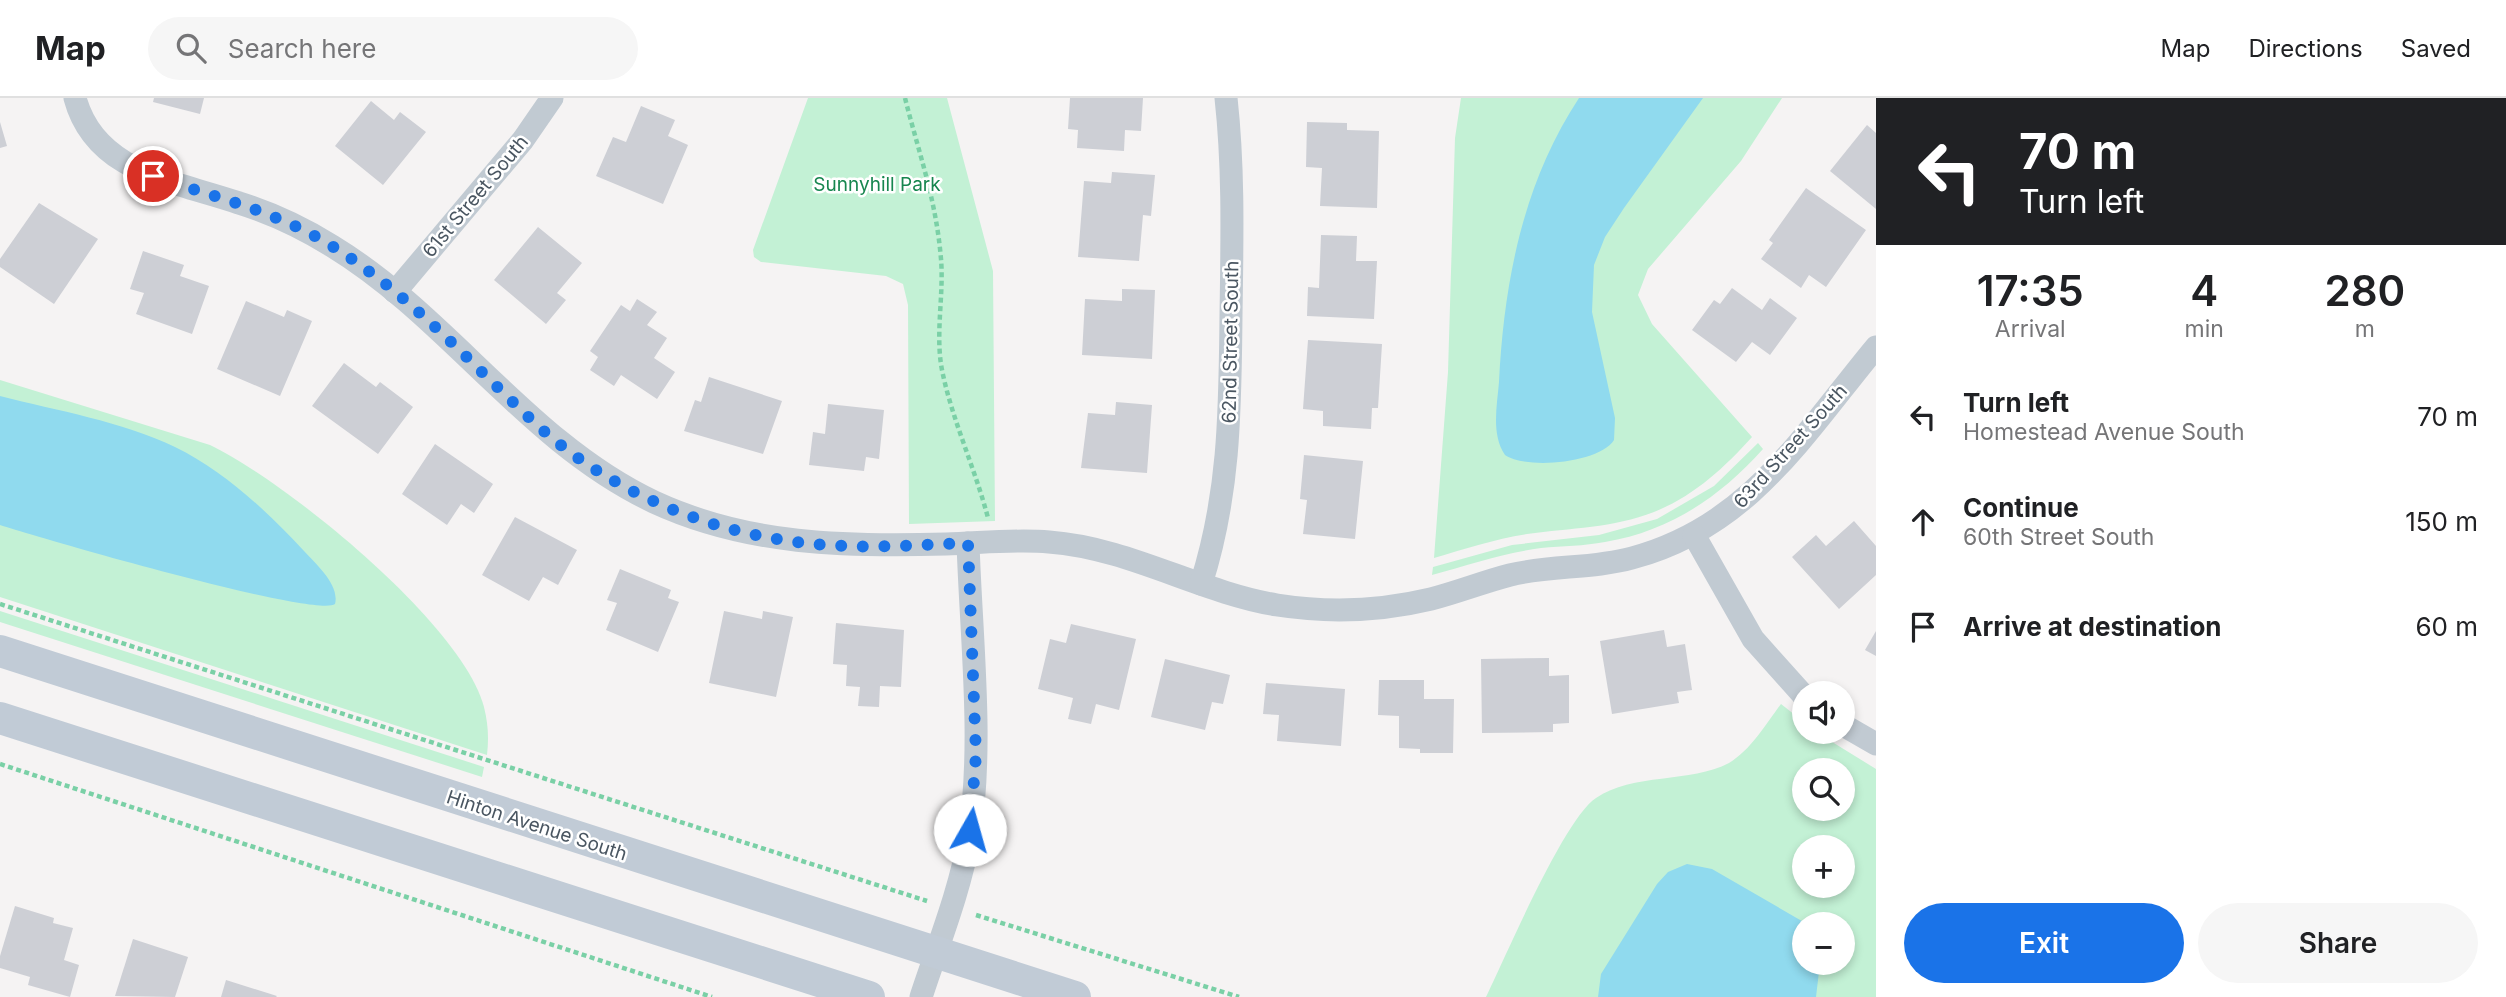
<!DOCTYPE html>
<html lang="en">
<head>
<meta charset="utf-8">
<style>
  body { margin:0; font-family:Inter,sans-serif; background:#f6f6f6; color:#202124; height:100vh; display:flex; flex-direction:column; font-size:26px; white-space:nowrap }
  * { box-sizing:border-box; margin:0 }
  p { font-size:23px; color:#757577 }
  .icon { flex:none; width:38px; height:38px; fill:none; stroke:currentColor; stroke-width:2; stroke-linecap:round; stroke-linejoin:round }
  .map { position:relative; flex:1; overflow:hidden }
  .sheet { display:flex; flex-direction:column; background:#fff; width:630px }
  .sheet>* { flex:none }
  .top-card { background:#202124; color:#fff; overflow:hidden }
  .controls { position:absolute; left:1792px; top:583px; display:grid; gap:14px }
  .controls a { display:grid; place-items:center; width:63px; height:63px; border-radius:50%; background:#fff; box-shadow:0 4px 10px #0003; font-size:35px }
  .pin { position:absolute; display:grid; place-items:center; width:60px; height:60px; color:#fff; margin:-30px; border:4px solid #fff; border-radius:50%; box-shadow:0 2px 7px #0007 }
  .me { position:absolute; width:77px; margin:-38px; rotate:7deg; stroke-linejoin:round; filter:drop-shadow(0 0 5px #0008) }
  .turn { display:flex; align-items:center; gap:24px; height:147px; padding:0 28px; font-size:32px }
  .turn .icon { width:91px; height:91px; stroke-width:2.5 }
  .turn b { display:block; font-size:49px; line-height:60px }
  .eta { display:flex; justify-content:space-evenly; align-items:center; height:119px; text-align:center }
  .eta b { font-size:42px; font-weight:600; line-height:49px }
  .primary-button { display:flex; gap:14px; margin-top:auto; padding:14px 28px }
  .primary-button a { flex:1; height:80px; border-radius:42px; background:#1a73e8; color:#fff; font-size:28px; font-weight:600; line-height:80px; text-align:center }
  .primary-button a+a { background:#f6f6f6; color:#202124 }
  ul { padding:0; list-style:none }
  li { display:flex; align-items:center; gap:21px; height:105px; padding:0 28px }
  li div { flex:1 }
  li b { display:block; font-size:26px }
  li em { font-style:normal }
  header { display:flex; align-items:center; gap:42px; box-sizing:border-box; height:98px; padding:0 35px; background:#fff; border-bottom:2px solid #e0e0e0 }
  header strong { font-size:33px }
  nav { display:flex; gap:38px; margin-inline-start:auto; font-size:24px }
  .search { width:490px; height:63px; background:#f6f6f6; display:flex; align-items:center; gap:18px; box-sizing:border-box; padding:0 24px; border-radius:38px; color:#757577; font-size:26px }
  main { display:flex; flex:1; min-height:0 }
  .map>svg:first-child { display:block }
  .green { fill:#c3f1d5; fill-rule:evenodd }
  .water { fill:#90daee }
  .building { fill:#cdcfd5 }
  .lines { fill:none; stroke-linecap:round; stroke-linejoin:round }
  .path { stroke:#7ad0a6; stroke-width:4.5; stroke-dasharray:5 3.5; stroke-linecap:butt }
  .street { stroke:#c1cad2; stroke-width:23 }
  .secondary { stroke:#c1cbd6; stroke-width:32 }
  .route { stroke:#1a73e8; stroke-width:12; stroke-dasharray:0 21.6 }
  .labels { text-anchor:middle; stroke-width:5; stroke-linejoin:round; paint-order:stroke }
  .park-label { font-size:19px; fill:#17864f; stroke:#fff }
  .street-label { font-size:19px; fill:#4a5661; stroke:#fff }
</style>
</head>
<body>
<header>
<strong>Map</strong>
<div class="search"><svg class="icon" aria-label="search" viewBox="0 0 24 24"><circle cx="10" cy="10" r="6"/><path d="M15 15l6 6"/></svg>Search here</div>
<nav><a>Map</a><a>Directions</a><a>Saved</a></nav>
</header>
<main>
<div class="map">
<svg width="1876" height="899" viewBox="0 0 1876 899">
  <rect width="100%" height="100%" fill="#f5f3f3"/>
  <g class="green">
    <polygon points="808,0 947,0 993,173 995,423 909,426 908,207 903,186 886,178 761,164 754,159 753,152"/>
    <path d="M1461 0H1782L1741 63 1648 171 1638 197 1652 226 1752 339C1724 370 1694 398 1654 414 1613 430 1571 430 1527 436 1495 441 1464 451 1434 460L1448 274 1455 40Z"/>
    <path d="M0 282 210 347C287 384 462 526 484 609 488 625 489 640 487 657L0 499Z"/>
    <path d="M1758 345 1763 351C1720 399 1670 433 1605 444 1584 448 1563 448 1541 450 1504 455 1468 467 1432 477L1433 469 1512 447 1599 437 1657 421 1714 388Z"/>
    <polygon points="0,513 484,669 482,679 0,524"/>
    <path d="M1781 606 1804 624V634H1816L1876 671V899H1486C1506 858 1564 721 1596 700 1632 675 1691 685 1729 665 1751 652 1766 626 1781 606ZM1804 672H1843V710H1804ZM1804 749H1843V788H1804ZM1804 826H1843V864H1804Z"/>
  </g>
  <g class="water">
    <path d="M1579 0H1703L1624 110 1605 139 1594 167 1592 214 1615 320 1614 342C1600 365 1526 372 1505 357 1491 336 1497 308 1499 284 1504 184 1523 85 1579 0Z"/>
    <path d="M0 298C58 313 121 323 175 349 224 373 267 413 304 453 316 466 340 487 335 506 315 520 40 440 0 427Z"/>
    <polygon points="1687,766 1712,771 1807,826 1804,864 1820,865 1816,899 1598,899 1601,876 1657,786 1668,774"/>
  </g>
  <g class="building">
    <polygon points="154,0 204,0 200,16 153,4"/>
    <polygon points="1070,0 1143,0 1141,33 1125,32 1124,53 1077,50 1078,32 1068,31"/>
    <polygon points="371,3 394,22 400,14 426,34 383,87 335,48"/>
    <polygon points="641,8 675,22 668,38 688,47 663,106 596,78 613,39 626,44"/>
    <polygon points="0,24 7,48 0,50"/>
    <polygon points="1307,24 1347,25 1347,32 1379,33 1377,110 1320,108 1322,70 1306,69"/>
    <polygon points="1867,27 1876,35 1876,111 1830,73"/>
    <polygon points="1112,74 1155,77 1151,118 1143,117 1139,163 1078,159 1084,83 1111,85"/>
    <polygon points="1806,90 1866,132 1826,189 1809,177 1801,190 1761,161 1773,145 1769,142"/>
    <polygon points="39,105 98,141 54,206 0,169 0,161"/>
    <polygon points="538,129 582,165 557,195 566,202 546,226 494,182"/>
    <polygon points="1321,137 1357,138 1356,163 1377,163 1374,221 1307,218 1308,189 1319,190"/>
    <polygon points="143,153 184,167 180,178 209,188 192,236 136,216 144,195 130,191"/>
    <polygon points="1732,190 1762,212 1770,200 1797,220 1770,257 1752,244 1736,264 1692,232 1714,202 1720,206"/>
    <polygon points="1122,191 1155,192 1152,261 1082,257 1085,201 1122,203"/>
    <polygon points="637,201 657,214 647,227 667,240 654,260 675,274 657,301 621,277 614,288 590,272 598,259 590,253 621,207 630,213"/>
    <polygon points="246,203 284,219 287,212 312,223 280,298 217,271"/>
    <polygon points="1308,242 1382,246 1378,310 1372,310 1371,331 1323,328 1323,313 1303,311"/>
    <polygon points="344,265 376,289 380,284 413,309 378,356 312,308"/>
    <polygon points="709,279 782,303 763,356 684,333 695,302 701,304"/>
    <polygon points="1116,304 1152,307 1147,375 1081,370 1088,315 1115,317"/>
    <polygon points="828,306 884,312 879,361 866,359 864,373 809,367 813,334 825,336"/>
    <polygon points="435,346 493,386 474,415 461,406 447,427 402,396"/>
    <polygon points="1304,357 1363,363 1355,441 1303,436 1307,402 1300,401"/>
    <polygon points="515,419 577,452 558,487 543,479 529,503 482,477"/>
    <polygon points="1854,423 1876,448 1876,477 1839,511 1792,459 1816,437 1826,448"/>
    <polygon points="620,471 671,492 668,500 679,504 658,554 606,532 617,505 607,502"/>
    <polygon points="724,513 762,521 763,513 793,519 776,599 709,585"/>
    <polygon points="836,525 904,532 901,589 880,588 879,609 858,608 860,589 846,588 847,567 833,566"/>
    <polygon points="1071,526 1136,541 1119,612 1096,606 1091,626 1068,621 1073,600 1038,591 1050,541 1066,545"/>
    <polygon points="1664,532 1667,549 1685,546 1692,592 1677,594 1679,605 1612,616 1600,543"/>
    <polygon points="1876,533 1876,558 1865,552"/>
    <polygon points="1549,560 1549,578 1569,577 1569,625 1553,626 1553,634 1482,635 1481,561"/>
    <polygon points="1165,561 1230,577 1223,606 1212,604 1205,632 1151,619"/>
    <polygon points="1379,582 1424,582 1424,601 1454,601 1453,655 1420,655 1420,651 1399,650 1399,618 1378,617"/>
    <polygon points="1266,585 1345,591 1341,648 1277,643 1279,617 1263,616"/>
    <polygon points="15,808 54,820 53,825 73,830 64,862 79,867 70,899 28,887 30,879 0,870 0,858"/>
    <polygon points="133,841 188,859 175,899 115,898"/>
    <polygon points="226,882 277,898 276,899 221,899"/>
  </g>
  <g class="lines">
    <g class="path">
      <path d="M905 0C919 56 936 101 941 161 944 197 935 236 942 272 952 322 975 370 988 420"/>
      <polyline points="0,506 927,803"/>
      <polyline points="0,666 712,899"/>
      <polyline points="976,817 1239,899"/>
    </g>
    <g class="street">
      <path d="M75 0C95 75 175 83 239 105 271 115 303 130 332 148 450 220 527 344 654 404 747 447 846 449 946 446 981 445 1015 441 1049 444 1130 450 1199 494 1277 507 1328 515 1381 513 1431 501 1458 494 1483 484 1510 477 1550 467 1592 471 1632 460 1749 429 1803 337 1876 249"/>
      <polyline points="395,194 523,42 552,0"/>
      <polyline points="1694,437 1753,541 1804,598"/>
      <path d="M1201 486C1230 395 1230 311 1231 218 1232 145 1234 72 1226 0"/>
      <polyline points="1843,627 1876,646"/>
      <path d="M921 899C938 847 960 793 969 740 984 647 971 540 968 445"/>
    </g>
    <g class="secondary">
      <polyline points="0,553 1075,899"/>
      <polyline points="0,620 869,899"/>
    </g>
  </g>
  <g class="lines">
    <path class="route" d="M153 78C214 99 275 113 330 147 409 195 470 265 537 327 613 396 714 437 815 446 865 451 917 447 968 445L976 657 970 732"/>
  </g>
  <g class="labels">
    <g class="park-label">
      <text x="877" y="93">Sunnyhill Park</text>
    </g>
    <g class="street-label">
      <text transform="translate(475 98) rotate(-50)" y="7">61st Street South</text>
      <text transform="translate(1230 244) rotate(-89)" y="7">62nd Street South</text>
      <text transform="translate(1790 348) rotate(-48)" y="7">63rd Street South</text>
      <text transform="translate(537 727) rotate(18)" y="7">Hinton Avenue South</text>
    </g>
  </g>
</svg>
<div class="controls">
<a><svg class="icon" aria-label="sound" viewBox="0 0 24 24"><path d="M4 9h4l5-4v14l-5-4H4zM17 9q2 3 0 6"/></svg></a>
<a><svg class="icon" aria-label="search" viewBox="0 0 24 24"><circle cx="10" cy="10" r="6"/><path d="M15 15l6 6"/></svg></a>
<a>+</a>
<a>−</a>
</div>
<div class="pin" style="left:153px;top:78px;background:#d93025"><svg class="icon" aria-label="arrive" viewBox="0 0 24 24"><path d="M6 21V4h12l-3 4 3 4H6"/></svg></div>
<svg class="me" style="left:970px;top:732px" viewBox="-20 -20 40 40"><circle r="19" fill="#fff"/><path d="M0-13L10 11 0 6-10 11z" fill="#1a73e8"/></svg>
</div>
<section class="sheet">
<div class="top-card">
<div class="turn"><svg class="icon" aria-label="left" viewBox="0 0 24 24"><path d="M17 20v-9H6M10 6l-5 5 5 5"/></svg><div><b>70 m</b>Turn left</div></div>
</div>
<div class="eta">
<div><b>17:35</b><p>Arrival</p></div>
<div><b>4</b><p>min</p></div>
<div><b>280</b><p>m</p></div>
</div>
<ul>
<li><svg class="icon" aria-label="left" viewBox="0 0 24 24"><path d="M17 20v-9H6M10 6l-5 5 5 5"/></svg><div><b>Turn left</b><p>Homestead Avenue South</p></div><em>70 m</em></li>
<li><svg class="icon" aria-label="ahead" viewBox="0 0 24 24"><path d="M12 20V5M6 11l6-6 6 6"/></svg><div><b>Continue</b><p>60th Street South</p></div><em>150 m</em></li>
<li><svg class="icon" aria-label="arrive" viewBox="0 0 24 24"><path d="M6 21V4h12l-3 4 3 4H6"/></svg><div><b>Arrive at destination</b></div><em>60 m</em></li>
</ul>
<div class="primary-button"><a>Exit</a><a>Share</a></div>
</section>
</main>
</body>
</html>
